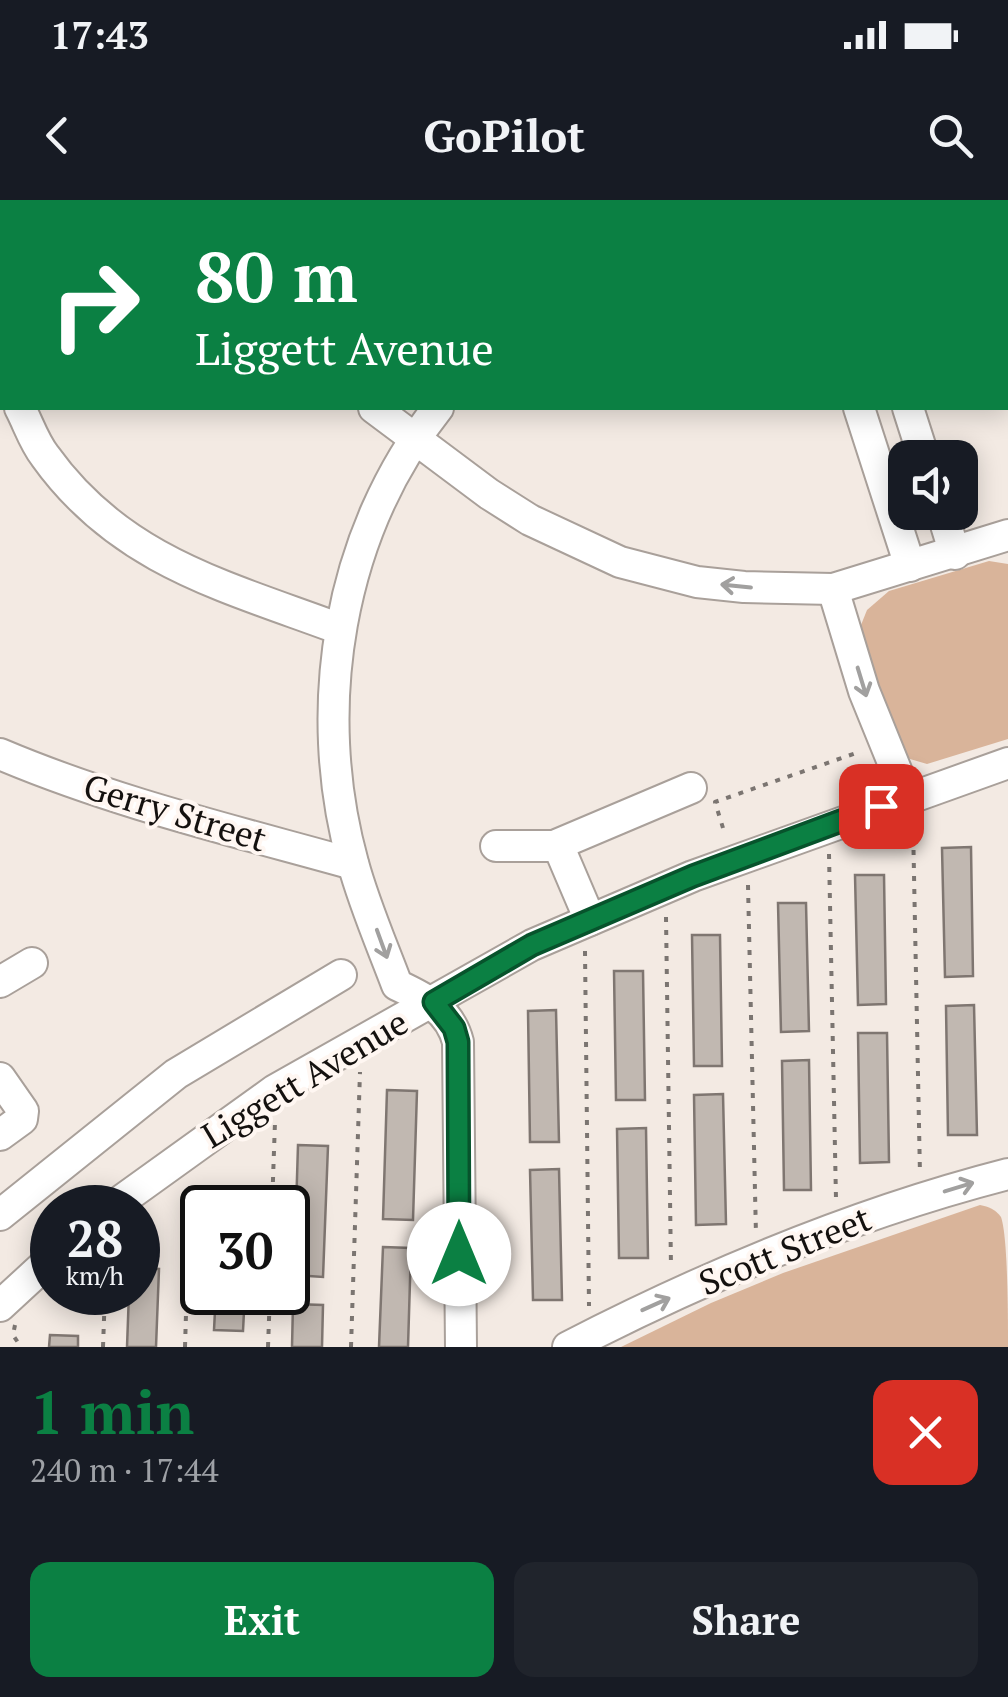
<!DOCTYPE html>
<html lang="en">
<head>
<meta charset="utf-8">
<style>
  body { margin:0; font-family:"PT Serif",serif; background:#20242c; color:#f1f3f6; height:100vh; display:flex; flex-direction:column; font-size:38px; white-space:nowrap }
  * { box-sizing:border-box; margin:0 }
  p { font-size:32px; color:#9ea1a6 }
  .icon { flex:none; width:55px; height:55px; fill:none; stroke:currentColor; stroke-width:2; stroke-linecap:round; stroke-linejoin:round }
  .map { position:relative; height:1147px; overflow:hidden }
  .panel { display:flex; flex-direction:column; background:#171b24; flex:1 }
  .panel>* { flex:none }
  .top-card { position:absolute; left:0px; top:0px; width:1010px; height:210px; box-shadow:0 5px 25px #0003; background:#0b8043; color:#fff; overflow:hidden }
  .fabs { position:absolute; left:888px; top:240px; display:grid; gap:20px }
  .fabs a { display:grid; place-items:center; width:90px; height:90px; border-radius:20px; background:#171b24; box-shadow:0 5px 25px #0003; font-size:50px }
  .speed { position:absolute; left:30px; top:985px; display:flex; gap:20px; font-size:50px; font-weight:700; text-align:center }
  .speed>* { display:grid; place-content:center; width:130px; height:130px; border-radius:50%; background:#171b24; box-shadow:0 5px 25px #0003; line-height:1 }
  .speed small { font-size:25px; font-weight:400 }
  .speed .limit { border:5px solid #111; border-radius:15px; background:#fff; color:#111 }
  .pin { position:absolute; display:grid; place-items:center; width:85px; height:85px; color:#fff; margin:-42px; border-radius:20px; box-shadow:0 5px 15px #0006 }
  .me { position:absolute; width:110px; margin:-55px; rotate:0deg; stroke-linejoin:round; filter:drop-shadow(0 0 8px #0008) }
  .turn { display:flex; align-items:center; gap:35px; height:210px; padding:0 30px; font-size:45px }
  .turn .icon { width:130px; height:130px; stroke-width:2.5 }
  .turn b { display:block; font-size:70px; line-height:85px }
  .round { display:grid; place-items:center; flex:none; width:105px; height:105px; border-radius:20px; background:#20242c }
  .summary { display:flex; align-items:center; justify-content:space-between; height:170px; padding:0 30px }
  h1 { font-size:60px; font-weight:600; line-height:75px; color:#0b8043 }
  .cta { display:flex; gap:20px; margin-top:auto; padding:20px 30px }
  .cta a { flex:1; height:115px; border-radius:20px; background:#0b8043; color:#fff; font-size:40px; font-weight:600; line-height:115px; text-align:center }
  .cta a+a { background:#20242c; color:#f1f3f6 }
  .status { display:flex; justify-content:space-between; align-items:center; height:70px; padding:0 50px; background:#171b24; direction:ltr }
  .status svg { height:28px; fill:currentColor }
  header { display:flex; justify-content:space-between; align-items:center; height:130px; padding:0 30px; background:#171b24; font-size:45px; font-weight:600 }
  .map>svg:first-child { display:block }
  .green { fill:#d9b49a }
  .building { fill:#c1b8b1; stroke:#7f7671; stroke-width:2.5 }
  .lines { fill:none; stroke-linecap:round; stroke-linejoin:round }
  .minor-casing { stroke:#a9a09a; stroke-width:34 }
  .path { stroke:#7b7571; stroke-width:4; stroke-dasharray:5 8; stroke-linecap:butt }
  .minor { stroke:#fff; stroke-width:30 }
  .oneway { stroke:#a1a09f }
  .route-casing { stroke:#07532c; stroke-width:25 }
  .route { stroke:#0b8043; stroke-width:18 }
  .labels { text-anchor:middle; stroke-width:8; stroke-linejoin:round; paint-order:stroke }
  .street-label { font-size:35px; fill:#14110f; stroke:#fff7f2 }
</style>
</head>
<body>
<div class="status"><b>17:43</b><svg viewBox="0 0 49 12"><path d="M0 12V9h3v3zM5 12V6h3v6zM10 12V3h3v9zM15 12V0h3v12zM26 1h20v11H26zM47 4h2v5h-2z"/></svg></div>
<header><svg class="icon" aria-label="back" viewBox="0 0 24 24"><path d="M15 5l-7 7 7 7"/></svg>GoPilot<svg class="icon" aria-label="search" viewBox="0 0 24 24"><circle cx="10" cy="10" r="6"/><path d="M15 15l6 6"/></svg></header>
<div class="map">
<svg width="1008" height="1147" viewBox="0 0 1008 1147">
  <rect width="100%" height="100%" fill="#f3eae3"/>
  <g class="green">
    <polygon points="989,361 1008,364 1008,539 927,564 910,559 893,542 857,435 867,410 889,391"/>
    <path d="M980 1005C989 1007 995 1009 1001 1017 1008 1037 1008 1119 1008 1147H621L711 1103 783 1073Z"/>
  </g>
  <g class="building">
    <polygon points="971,647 973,776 945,777 942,648"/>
    <polygon points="855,675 884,675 886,804 858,805"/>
    <polygon points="778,703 806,703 809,831 781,832"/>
    <polygon points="692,735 720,735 722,866 694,866"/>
    <polygon points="614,771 643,771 645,900 616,900"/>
    <polygon points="974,805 977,935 948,935 946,806"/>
    <polygon points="556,810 559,942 530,942 528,811"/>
    <polygon points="858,833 887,833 889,962 860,963"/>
    <polygon points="809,860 811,990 784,990 782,861"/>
    <polygon points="387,890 417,891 413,1020 383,1019"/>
    <polygon points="723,894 726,1024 696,1025 694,895"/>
    <polygon points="646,928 648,1058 619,1058 617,929"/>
    <polygon points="298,945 328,946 323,1077 294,1075"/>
    <polygon points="559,969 562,1100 533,1100 530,970"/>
    <polygon points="219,1001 248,1002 248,1008 219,1008"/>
    <polygon points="383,1047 411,1048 408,1147 379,1147"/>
    <polygon points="138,1068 159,1069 156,1147 127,1147 129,1092 138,1092"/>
    <polygon points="216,1092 245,1092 243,1131 214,1130"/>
    <polygon points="293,1104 323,1105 322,1147 292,1147"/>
    <polygon points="50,1135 78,1136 78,1147 49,1147"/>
  </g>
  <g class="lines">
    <g class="minor-casing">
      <g id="minor">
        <polyline points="170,0 173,2"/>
        <polyline points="840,0 841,2"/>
        <polyline points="401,2 406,0"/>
        <polyline points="805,2 812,0"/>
        <polyline points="0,167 2,172"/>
        <path d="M20 208C28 223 34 242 45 256 120 361 225 386 340 429"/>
        <polyline points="374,208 489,294 530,320 620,362 697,382 744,387 833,389 1008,335"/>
        <path d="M438 208C338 333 310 509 353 663 364 704 382 745 397 785 425 798 450 810 458 842L461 1147"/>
        <polyline points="859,208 910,366"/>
        <polyline points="908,208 924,258"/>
        <polyline points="942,312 955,354"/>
        <polyline points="833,389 864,491 907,597"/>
        <path d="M0 554C113 602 235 631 353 664"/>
        <polyline points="558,645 590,720"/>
        <polyline points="496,646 554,646 691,588"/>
        <polyline points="0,782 32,763"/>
        <polyline points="0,878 23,911 22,919 0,935"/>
        <polyline points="111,1008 275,890 532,745 693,676 1008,563"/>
        <polyline points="0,1015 176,874 341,775"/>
        <polyline points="0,1106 52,1058"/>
        <path d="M568 1147C708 1075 856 1013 1008 974"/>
      </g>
    </g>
    <g class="path">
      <polyline points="913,624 920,975"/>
      <polyline points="723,628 715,602 859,552"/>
      <polyline points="829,654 836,999"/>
      <polyline points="748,685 756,1035"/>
      <polyline points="666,717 671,1067"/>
      <polyline points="585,751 589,1106"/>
      <polyline points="272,1008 275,922"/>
      <polyline points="15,1125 13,1135 21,1147"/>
      <polyline points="103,1147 105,1092"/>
      <polyline points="185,1147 190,982"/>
      <polyline points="268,1147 270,1092"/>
      <polyline points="351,1147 360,872"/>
    </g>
    <use href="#minor" class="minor"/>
  </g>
  <defs><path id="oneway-shaft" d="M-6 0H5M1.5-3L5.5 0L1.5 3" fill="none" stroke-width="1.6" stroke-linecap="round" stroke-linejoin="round" transform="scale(2.5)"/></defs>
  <g class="oneway">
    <use href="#oneway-shaft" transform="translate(736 386) rotate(-174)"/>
    <use href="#oneway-shaft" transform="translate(862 482) rotate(73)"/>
    <use href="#oneway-shaft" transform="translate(382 744) rotate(70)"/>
    <use href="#oneway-shaft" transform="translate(959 987) rotate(-17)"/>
    <use href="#oneway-shaft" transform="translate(656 1104) rotate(-24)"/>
  </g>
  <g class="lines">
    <g class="route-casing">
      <polyline id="route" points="459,1054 458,842 454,828 434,802 532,745 693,676 881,606"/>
    </g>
    <use href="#route" class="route"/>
  </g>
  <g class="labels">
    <g class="street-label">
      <text transform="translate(175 613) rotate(17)" y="12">Gerry Street</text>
      <text transform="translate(305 879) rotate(-31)" y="12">Liggett Avenue</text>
      <text transform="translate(785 1051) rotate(-22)" y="12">Scott Street</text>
    </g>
  </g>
</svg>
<div class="fabs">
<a><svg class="icon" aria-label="sound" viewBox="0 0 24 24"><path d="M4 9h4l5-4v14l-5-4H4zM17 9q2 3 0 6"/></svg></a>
</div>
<div class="speed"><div>28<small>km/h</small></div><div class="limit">30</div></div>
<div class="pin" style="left:881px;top:606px;background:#d93025"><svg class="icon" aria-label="arrive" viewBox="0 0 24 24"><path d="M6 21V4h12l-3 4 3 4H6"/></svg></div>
<svg class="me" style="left:459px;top:1054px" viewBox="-20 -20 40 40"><circle r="19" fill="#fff"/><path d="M0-13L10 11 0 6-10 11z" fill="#0b8043"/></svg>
<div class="top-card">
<div class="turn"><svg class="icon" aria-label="right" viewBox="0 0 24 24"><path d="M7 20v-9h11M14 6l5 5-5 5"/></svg><div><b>80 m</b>Liggett Avenue</div></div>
</div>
</div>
<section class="panel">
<div class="summary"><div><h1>1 min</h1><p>240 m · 17:44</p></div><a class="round" style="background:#d93025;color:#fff"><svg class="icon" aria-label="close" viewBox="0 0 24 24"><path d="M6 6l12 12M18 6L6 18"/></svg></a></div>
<div class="cta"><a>Exit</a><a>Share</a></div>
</section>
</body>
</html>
